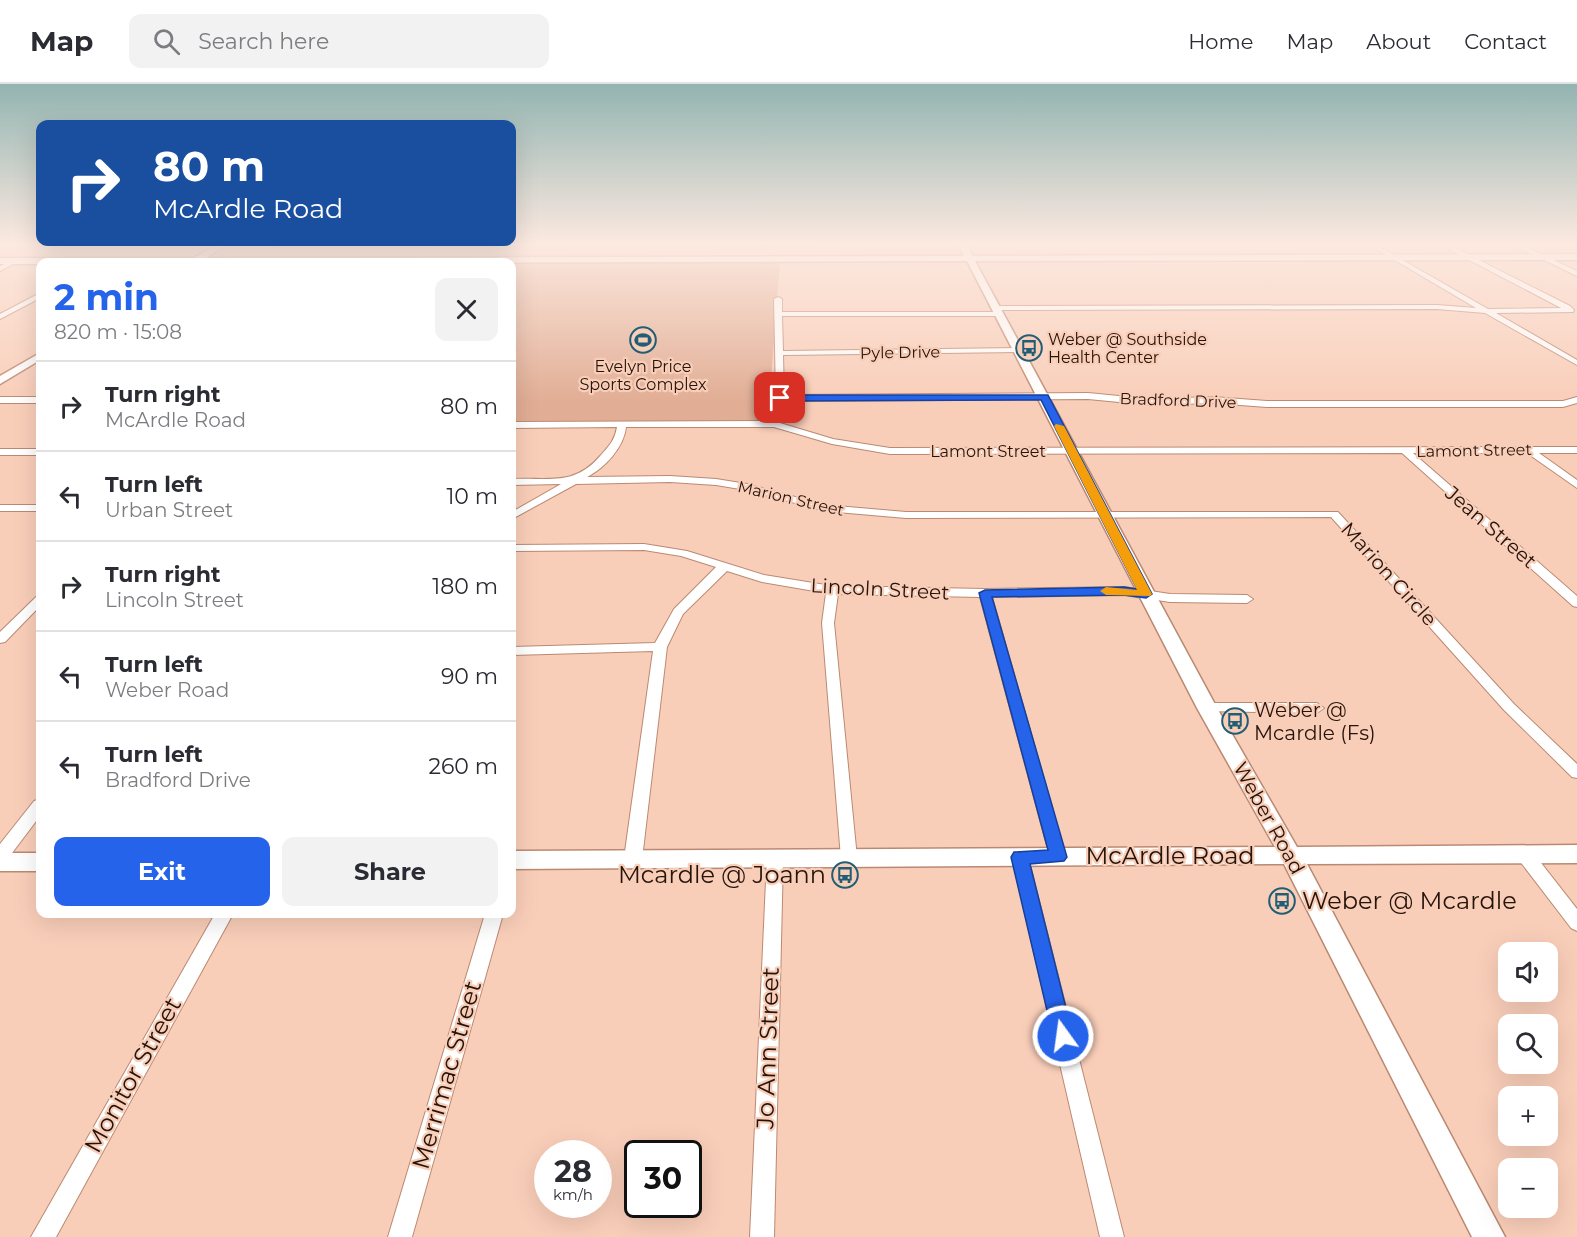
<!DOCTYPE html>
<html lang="en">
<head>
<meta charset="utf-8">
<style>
  body { margin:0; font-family:Montserrat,sans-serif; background:#f2f2f3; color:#2b2b33; height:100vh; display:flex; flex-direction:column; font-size:22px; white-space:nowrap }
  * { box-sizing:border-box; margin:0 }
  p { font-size:20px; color:#7c7c81 }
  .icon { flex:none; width:33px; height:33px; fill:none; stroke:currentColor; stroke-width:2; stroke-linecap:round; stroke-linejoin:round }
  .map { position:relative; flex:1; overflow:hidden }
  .panel { position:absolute; left:36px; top:174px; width:480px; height:660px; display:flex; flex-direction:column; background:#fff; border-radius:12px; box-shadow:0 6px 24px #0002 }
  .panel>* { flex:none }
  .hud { position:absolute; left:36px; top:36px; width:480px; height:126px; border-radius:12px; box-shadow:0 6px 24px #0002; background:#1a4fa0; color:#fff; overflow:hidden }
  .fabs { position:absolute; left:1498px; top:858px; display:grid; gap:12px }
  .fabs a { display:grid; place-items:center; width:60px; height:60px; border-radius:12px; background:#fff; box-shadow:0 6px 24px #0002; font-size:30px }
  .speed { position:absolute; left:534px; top:1056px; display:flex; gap:12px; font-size:30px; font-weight:700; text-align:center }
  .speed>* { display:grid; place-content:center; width:78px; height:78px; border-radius:50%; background:#fff; box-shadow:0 6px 24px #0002; line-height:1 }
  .speed small { font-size:15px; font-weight:400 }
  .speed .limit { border:3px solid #111; border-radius:9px; background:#fff; color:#111 }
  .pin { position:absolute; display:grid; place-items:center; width:51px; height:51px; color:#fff; margin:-26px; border-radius:12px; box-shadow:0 3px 9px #0006 }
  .me { position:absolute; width:66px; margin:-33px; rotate:346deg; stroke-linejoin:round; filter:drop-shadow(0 0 4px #0008) }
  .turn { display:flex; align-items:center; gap:21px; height:126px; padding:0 18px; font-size:27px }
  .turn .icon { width:78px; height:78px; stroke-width:2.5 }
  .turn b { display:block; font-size:42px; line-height:51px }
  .round { display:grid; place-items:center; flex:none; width:63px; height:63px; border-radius:12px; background:#f2f2f3 }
  .summary { display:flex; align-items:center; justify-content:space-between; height:102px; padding:0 18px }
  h1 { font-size:36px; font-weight:700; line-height:45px; color:#2563eb }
  .primary-button { display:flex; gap:12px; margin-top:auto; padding:12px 18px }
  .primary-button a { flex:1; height:69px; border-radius:12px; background:#2563eb; color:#fff; font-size:24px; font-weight:700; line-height:69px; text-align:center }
  .primary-button a+a { background:#f2f2f3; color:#2b2b33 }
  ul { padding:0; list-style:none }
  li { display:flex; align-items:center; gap:18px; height:90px; padding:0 18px; border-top:2px solid #e1e1e2 }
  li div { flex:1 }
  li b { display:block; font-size:22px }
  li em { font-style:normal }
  header { display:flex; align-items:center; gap:36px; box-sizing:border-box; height:84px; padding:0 30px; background:#fff; border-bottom:2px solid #e1e1e2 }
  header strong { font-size:28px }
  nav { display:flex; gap:33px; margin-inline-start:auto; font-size:21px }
  .search { width:420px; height:54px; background:#f2f2f3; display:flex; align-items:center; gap:15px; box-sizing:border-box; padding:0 21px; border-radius:12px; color:#7c7c81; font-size:22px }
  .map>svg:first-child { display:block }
  .green { fill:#e1ad94 }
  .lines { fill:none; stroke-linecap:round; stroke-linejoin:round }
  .street-casing { stroke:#bb8971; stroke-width:2 }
  .secondary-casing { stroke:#bb8971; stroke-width:3 }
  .street { fill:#fff; fill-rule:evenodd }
  .secondary { fill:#fff; fill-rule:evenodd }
  .route { fill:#2563eb; stroke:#184099; stroke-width:1.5 }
  .slow { fill:#f59e0b }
  .labels { text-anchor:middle; stroke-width:4.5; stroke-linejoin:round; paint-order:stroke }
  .far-poi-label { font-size:16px; fill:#26130a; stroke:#f9ceb9; text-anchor:start }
  .far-street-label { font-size:16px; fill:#26130a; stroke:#f9ceb9 }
  .street-label { font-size:20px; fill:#26130a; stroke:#f9ceb9 }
  .poi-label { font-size:20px; fill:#26130a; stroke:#f9ceb9; text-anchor:start }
  .near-street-label { font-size:24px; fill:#26130a; stroke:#f9ceb9 }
  .near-poi-label { font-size:24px; fill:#26130a; stroke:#f9ceb9; text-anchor:end }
</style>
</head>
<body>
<header>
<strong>Map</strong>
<div class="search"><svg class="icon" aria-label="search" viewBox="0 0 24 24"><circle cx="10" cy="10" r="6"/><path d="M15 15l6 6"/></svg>Search here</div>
<nav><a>Home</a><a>Map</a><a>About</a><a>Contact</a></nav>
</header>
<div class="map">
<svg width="1577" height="1153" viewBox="0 0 1577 1153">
  <rect width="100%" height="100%" fill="#f9ceb9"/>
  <polygon class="green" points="780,178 768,334 762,337 512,338 512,179"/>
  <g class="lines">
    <g class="street-casing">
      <g id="street">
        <polygon points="501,158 851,158 848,160 269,163 266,161 269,159"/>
        <polygon points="1364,158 1371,158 1488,225 1561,224 1435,158 1443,158 1570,222 1574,226 1573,228 1496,229 1577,276 1577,281 1485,229 1437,225 995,226 991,224 995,222 1437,221 1476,224"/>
        <polygon points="1507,158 1515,158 1577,187 1577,192"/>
        <polygon points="14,176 19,177 0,187 0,182"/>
        <polygon points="40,209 40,214 0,235 0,230"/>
        <path d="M778 213 782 215V228H998L1002 230 998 232H782L783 267 1020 264 1024 266 1020 268 783 271 784 311 1088 309 1150 315 1213 313 1267 317H1563L1577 313V319L1563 323H1267L1213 319 1150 321 1088 315 784 317 780 339 833 355 890 364 1577 363V369H1539L1577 396V404L1527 369H1413L1577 512V523L1573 522 1402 369 890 370 832 360 774 343H626C624 363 605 384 587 393L670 392 716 395 747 400 825 421 906 428H1338L1514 620 1577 680V694L1572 693 1504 626 1331 433 906 434 825 427 746 406 716 401 670 398 576 400 512 435V428L561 400 512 401V395C549 393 574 403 601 371 609 362 615 356 617 343L512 344V338L771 337 776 314 774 215Z"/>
        <rect x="0" y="313" width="40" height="6"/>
        <rect x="0" y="365" width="40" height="6"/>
        <rect x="0" y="421" width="40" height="6"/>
        <polygon points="644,460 687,467 764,491 832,502 985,505 1124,503 1170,510 1247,511 1253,515 1247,519 1170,518 1124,511 992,513 1066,773 1064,778 1058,780 1052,778 1050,773 980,513 838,510 834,539 857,774 855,779 849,781 843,779 841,774 822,539 826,509 762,498 727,487 683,530 667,563 642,775 639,780 633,782 627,780 624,775 653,567 512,571 512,563 655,559 674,525 716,483 681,472 644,466 512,467 512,461"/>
        <polygon points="40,512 40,522 5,558 0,559 0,548 36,513"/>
        <polygon points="1207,619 1317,619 1324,624 1317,629 1202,627 1200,624 1202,621"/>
        <polygon points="40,715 40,732 6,777 0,779 0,760 34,717"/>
        <polygon points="1525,764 1531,766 1577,825 1577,847 1571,844 1519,776 1517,771 1519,766"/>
        <polygon points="1020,766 1026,768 1028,773 1124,1153 1100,1153 1012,773 1014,768"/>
        <polygon points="775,767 781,769 783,774 774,1153 750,1153 767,774 769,769"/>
        <polygon points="215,830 233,830 56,1153 31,1153"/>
        <polygon points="485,830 503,830 412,1153 388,1153"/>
      </g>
    </g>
    <g class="secondary-casing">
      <g id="secondary">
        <polygon points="220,158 230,158 206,174 964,172 957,158 965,158 973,172 1577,170 1577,176 975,177 1217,624 1297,763 1577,761 1577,779 1307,780 1505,1153 1472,1153 1284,780 512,785 512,767 1275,763 1197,624 967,177 0,180 0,174 194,174"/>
        <polygon points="40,269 40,276 0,300 0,292"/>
        <rect x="0" y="769" width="40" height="18"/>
      </g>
    </g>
    <use href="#street" class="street"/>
    <use href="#secondary" class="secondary"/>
  </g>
  <linearGradient id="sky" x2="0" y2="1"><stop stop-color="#93b4b1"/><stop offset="0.5" stop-color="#fce9e0"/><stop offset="1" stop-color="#fce9e0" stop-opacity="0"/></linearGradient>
  <rect width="1577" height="319" fill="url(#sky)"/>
  <polygon class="route" points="1048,311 1152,510 1146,514 1124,511 992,513 1067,773 1064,777 1030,780 1073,952 1070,958 1063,961 1056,958 1053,952 1011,773 1014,768 1048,766 979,509 985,506 1124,503 1137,505 1041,316 780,317 775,314 780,311"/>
  <polygon class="slow" points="1056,340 1064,342 1152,510 1150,512 1106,511 1100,507 1106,503 1137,506 1054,342"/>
  <defs>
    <g id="stadium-ring" transform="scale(1.35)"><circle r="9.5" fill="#f9ceb9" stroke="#215e75" stroke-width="1.5"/><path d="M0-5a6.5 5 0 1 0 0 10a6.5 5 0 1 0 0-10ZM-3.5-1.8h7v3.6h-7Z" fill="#215e75"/></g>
    <g id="bus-ring" transform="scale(1.35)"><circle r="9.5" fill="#f9ceb9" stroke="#215e75" stroke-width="1.5"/><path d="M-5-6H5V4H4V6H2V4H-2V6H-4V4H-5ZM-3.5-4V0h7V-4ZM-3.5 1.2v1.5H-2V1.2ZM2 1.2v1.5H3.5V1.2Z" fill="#215e75"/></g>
  </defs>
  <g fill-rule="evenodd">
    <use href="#stadium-ring" x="643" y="256"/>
    <use href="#bus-ring" x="1029" y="264"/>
    <use href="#bus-ring" x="1235" y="637"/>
    <use href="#bus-ring" x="845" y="791"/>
    <use href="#bus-ring" x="1282" y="817"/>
  </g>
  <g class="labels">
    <g class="far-poi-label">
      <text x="1048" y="261">Weber @ Southside<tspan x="1048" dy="18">Health Center</tspan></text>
      <text x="643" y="288" text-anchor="middle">Evelyn Price<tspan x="643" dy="18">Sports Complex</tspan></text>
    </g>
    <g class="far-street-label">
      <text transform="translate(900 268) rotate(-1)" y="6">Pyle Drive</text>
      <text transform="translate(1178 316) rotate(2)" y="6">Bradford Drive</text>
      <text transform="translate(1474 366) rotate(-1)" y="6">Lamont Street</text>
      <text x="988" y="373">Lamont Street</text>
      <text transform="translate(791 414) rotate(13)" y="6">Marion Street</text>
    </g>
    <g class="street-label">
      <text transform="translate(1491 443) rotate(41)" y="7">Jean Street</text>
      <text transform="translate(1389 490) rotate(48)" y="7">Marion Circle</text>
      <text transform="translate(880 505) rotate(3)" y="7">Lincoln Street</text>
      <text transform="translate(1269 734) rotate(61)" y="7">Weber Road</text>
    </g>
    <g class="poi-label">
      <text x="1254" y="633">Weber @<tspan x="1254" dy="23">Mcardle (Fs)</tspan></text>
    </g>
    <g class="near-street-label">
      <text x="1170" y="780">McArdle Road</text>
      <text transform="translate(768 964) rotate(-88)" y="8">Jo Ann Street</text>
      <text transform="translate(133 991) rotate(-61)" y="8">Monitor Street</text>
      <text transform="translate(447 991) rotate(-74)" y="8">Merrimac Street</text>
    </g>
    <g class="near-poi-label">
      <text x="826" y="799">Mcardle @ Joann</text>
      <text x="1302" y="825" text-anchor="start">Weber @ Mcardle</text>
    </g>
  </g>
</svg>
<div class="fabs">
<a><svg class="icon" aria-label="sound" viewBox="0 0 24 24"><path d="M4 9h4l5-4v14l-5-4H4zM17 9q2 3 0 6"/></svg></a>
<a><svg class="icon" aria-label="search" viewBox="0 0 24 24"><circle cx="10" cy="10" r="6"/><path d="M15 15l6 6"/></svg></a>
<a>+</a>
<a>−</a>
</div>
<div class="speed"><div>28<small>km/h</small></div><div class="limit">30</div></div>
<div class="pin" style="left:780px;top:314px;background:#d93025"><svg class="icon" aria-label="arrive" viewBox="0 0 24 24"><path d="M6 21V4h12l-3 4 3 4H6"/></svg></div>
<svg class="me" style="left:1063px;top:952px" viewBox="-20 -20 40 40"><circle r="17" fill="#2563eb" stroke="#fff" stroke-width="3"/><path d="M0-11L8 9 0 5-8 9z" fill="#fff"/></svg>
<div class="hud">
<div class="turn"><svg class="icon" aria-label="right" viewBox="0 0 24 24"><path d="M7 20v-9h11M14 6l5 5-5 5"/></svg><div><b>80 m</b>McArdle Road</div></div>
</div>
<section class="panel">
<div class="summary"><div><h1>2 min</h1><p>820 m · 15:08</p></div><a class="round"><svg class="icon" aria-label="close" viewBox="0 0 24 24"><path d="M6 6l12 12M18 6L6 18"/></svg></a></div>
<ul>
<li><svg class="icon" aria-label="right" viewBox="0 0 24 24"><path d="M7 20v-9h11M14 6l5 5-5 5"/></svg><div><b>Turn right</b><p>McArdle Road</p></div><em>80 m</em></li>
<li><svg class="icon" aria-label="left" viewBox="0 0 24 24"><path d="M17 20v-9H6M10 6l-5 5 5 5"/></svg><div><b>Turn left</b><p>Urban Street</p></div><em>10 m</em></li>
<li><svg class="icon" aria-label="right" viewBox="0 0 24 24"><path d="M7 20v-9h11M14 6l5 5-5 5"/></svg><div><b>Turn right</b><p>Lincoln Street</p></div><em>180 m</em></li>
<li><svg class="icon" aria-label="left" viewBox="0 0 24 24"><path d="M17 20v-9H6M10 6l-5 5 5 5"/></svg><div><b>Turn left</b><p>Weber Road</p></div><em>90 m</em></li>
<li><svg class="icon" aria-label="left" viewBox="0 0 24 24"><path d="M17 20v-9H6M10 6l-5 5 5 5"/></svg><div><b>Turn left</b><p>Bradford Drive</p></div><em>260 m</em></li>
</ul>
<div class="primary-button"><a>Exit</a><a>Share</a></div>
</section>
</div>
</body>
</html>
